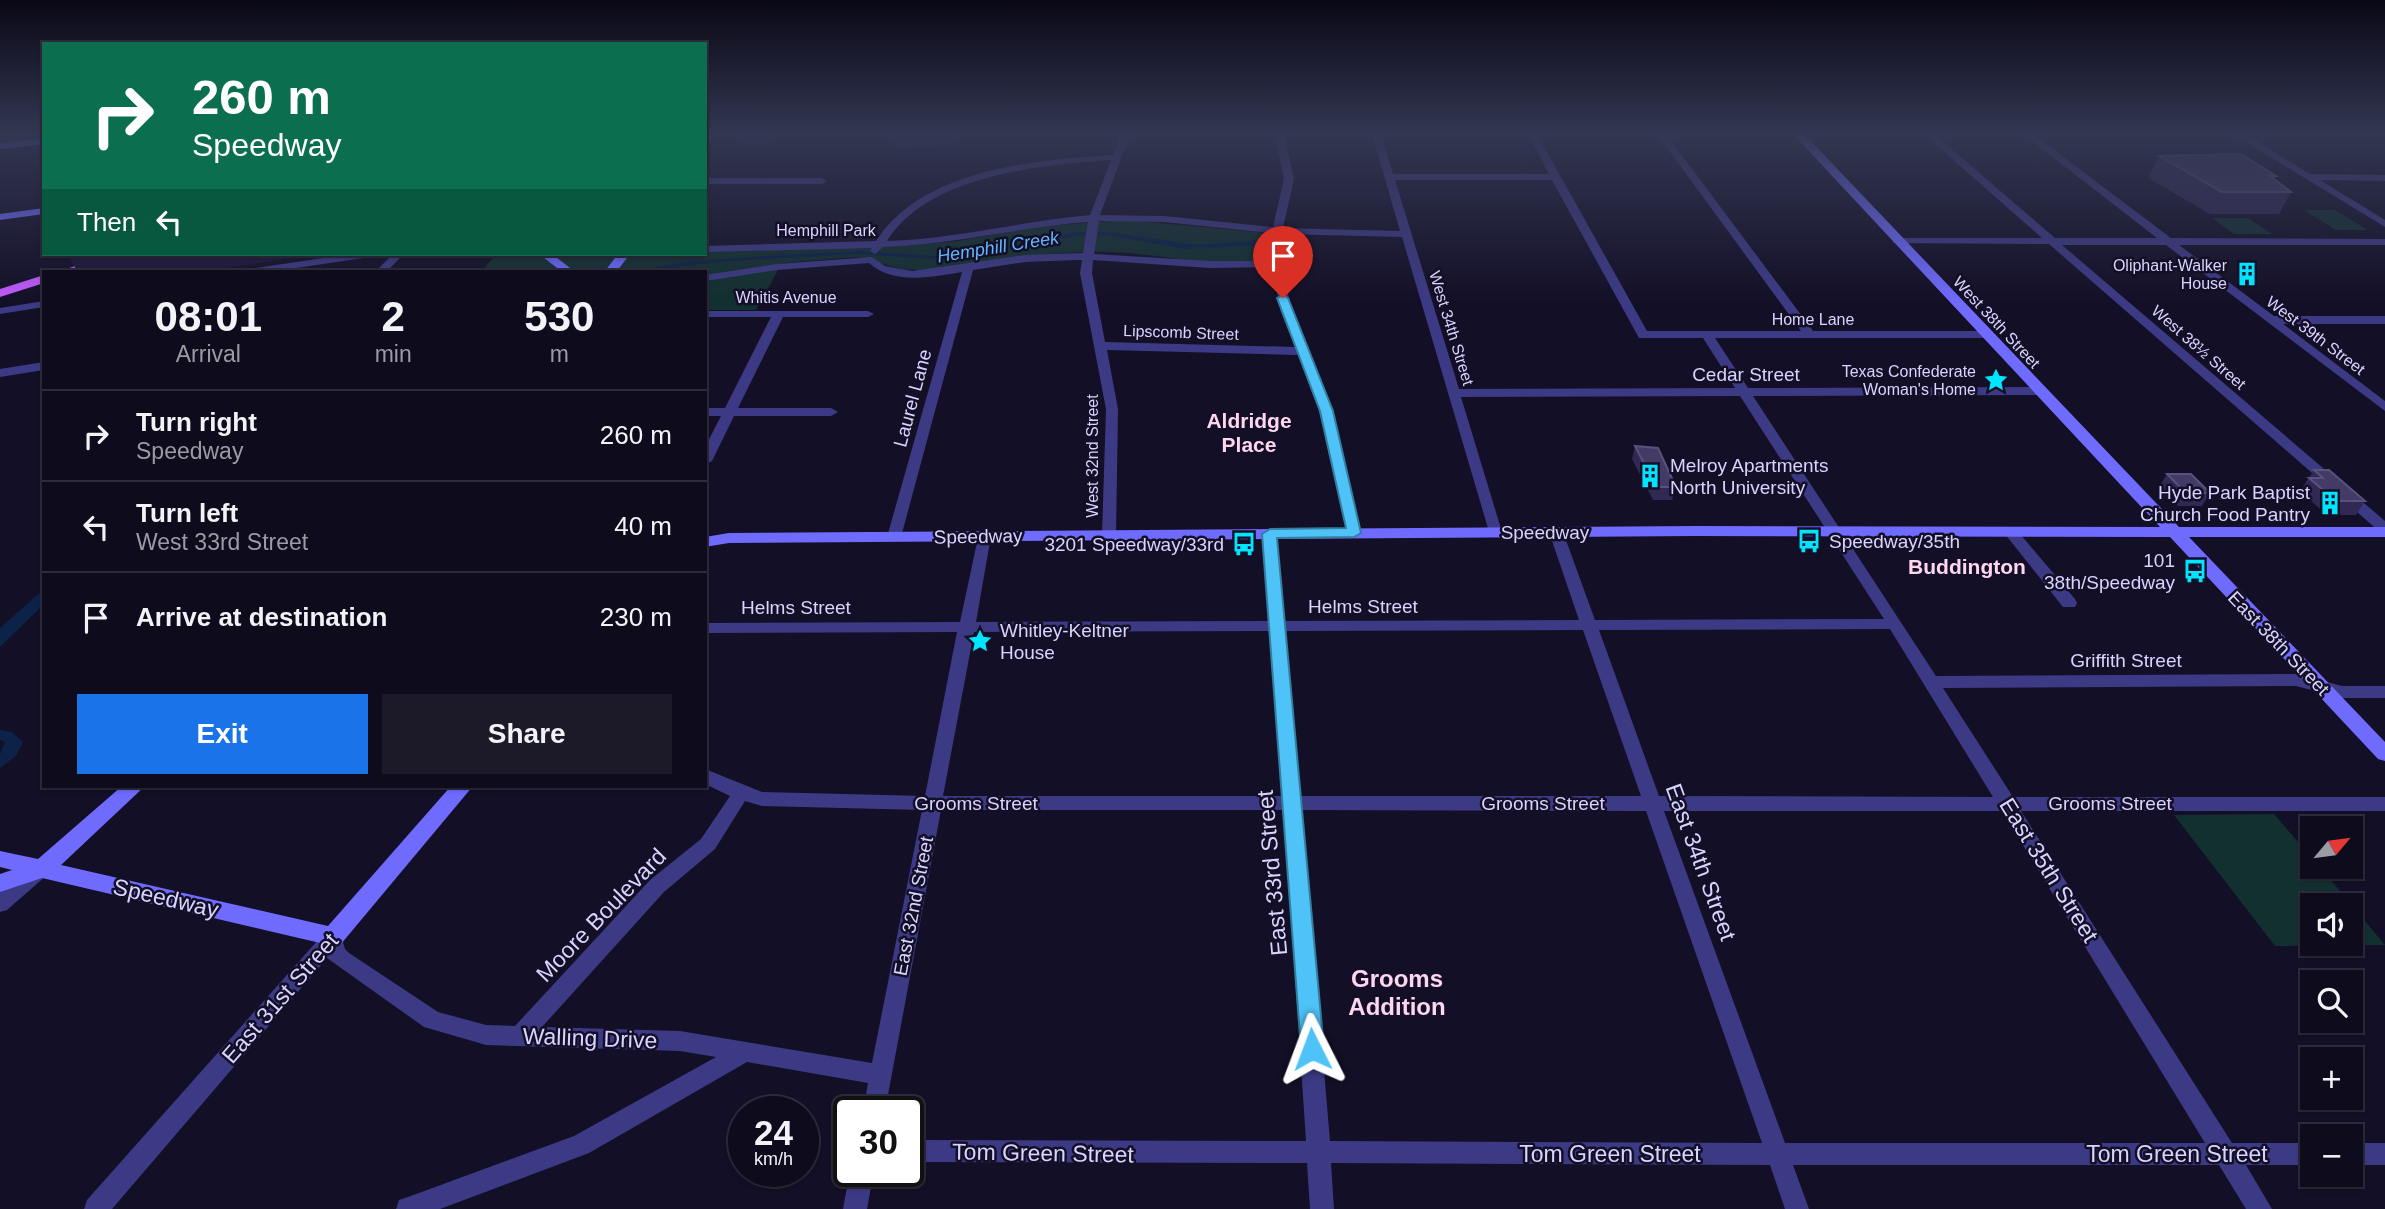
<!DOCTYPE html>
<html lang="en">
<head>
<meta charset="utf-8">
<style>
  body { margin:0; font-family:Arial,sans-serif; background:#1c1929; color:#f1f3f6; height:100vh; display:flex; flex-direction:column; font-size:26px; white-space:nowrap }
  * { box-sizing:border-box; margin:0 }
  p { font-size:23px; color:#9b9ba3 }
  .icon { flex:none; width:38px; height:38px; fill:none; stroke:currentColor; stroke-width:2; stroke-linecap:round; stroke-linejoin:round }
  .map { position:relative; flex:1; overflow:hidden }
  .panel { position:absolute; left:42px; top:270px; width:665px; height:518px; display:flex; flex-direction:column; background:#0e0b1c; border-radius:0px; box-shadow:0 2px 5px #0004,0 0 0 2px #2e2b3b }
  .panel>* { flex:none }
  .banner { position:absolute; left:42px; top:42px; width:665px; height:214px; border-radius:0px; box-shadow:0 2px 5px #0004,0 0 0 2px #2e2b3b; background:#0b6e4f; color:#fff; overflow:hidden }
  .needle { width:46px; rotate:61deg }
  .buttons { position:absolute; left:2300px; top:816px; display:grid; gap:14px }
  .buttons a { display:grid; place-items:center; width:63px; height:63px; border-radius:0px; background:#0e0b1c; box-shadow:0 2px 5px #0004,0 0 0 2px #2e2b3b; font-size:35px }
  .speed { position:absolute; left:728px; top:1096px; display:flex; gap:14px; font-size:35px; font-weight:700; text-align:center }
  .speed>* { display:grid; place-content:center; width:91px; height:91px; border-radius:50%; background:#0e0b1c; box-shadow:0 2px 5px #0004,0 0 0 2px #2e2b3b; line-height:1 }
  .speed small { font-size:18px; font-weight:400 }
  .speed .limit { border:4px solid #111; border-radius:10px; background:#fff; color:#111 }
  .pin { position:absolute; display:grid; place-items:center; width:60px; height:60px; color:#fff; margin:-72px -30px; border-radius:50% 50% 50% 0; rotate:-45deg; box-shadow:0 0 7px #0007 }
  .pin .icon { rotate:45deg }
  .me { position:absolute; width:77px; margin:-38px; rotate:357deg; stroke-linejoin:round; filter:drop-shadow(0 0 5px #0008) }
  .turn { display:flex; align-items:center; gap:24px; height:147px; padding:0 35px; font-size:32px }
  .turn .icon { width:91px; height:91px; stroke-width:2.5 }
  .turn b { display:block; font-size:49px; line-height:60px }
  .then { display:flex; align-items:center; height:66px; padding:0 35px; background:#0003; gap:14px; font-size:26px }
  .eta { display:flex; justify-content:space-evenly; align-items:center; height:119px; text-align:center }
  .eta b { font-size:42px; font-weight:800; line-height:49px }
  .button { display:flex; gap:14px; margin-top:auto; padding:14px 35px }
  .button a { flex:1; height:80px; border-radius:0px; background:#1a73e8; color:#fff; font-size:28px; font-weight:800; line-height:80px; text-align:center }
  .button a+a { background:#1c1929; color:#f1f3f6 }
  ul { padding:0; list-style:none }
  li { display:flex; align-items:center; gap:21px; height:91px; padding:0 35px; border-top:2px solid #2e2b3b }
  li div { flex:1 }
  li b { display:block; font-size:26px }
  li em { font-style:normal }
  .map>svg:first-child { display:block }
  .green { fill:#12302f; fill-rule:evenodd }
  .water { fill:#0c2248 }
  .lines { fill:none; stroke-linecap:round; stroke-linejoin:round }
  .street { fill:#3d3a85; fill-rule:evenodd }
  .secondary { fill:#6f6bff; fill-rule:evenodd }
  .primary { fill:#c25bff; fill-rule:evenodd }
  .wall { fill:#312854 }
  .shaded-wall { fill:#1d163a }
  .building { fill:#433a66; stroke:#5a527e; stroke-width:2 }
  .route { fill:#4fc3f7; stroke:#337fa1; stroke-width:2 }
  .labels { text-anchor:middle; stroke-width:5; stroke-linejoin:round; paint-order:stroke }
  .far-street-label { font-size:16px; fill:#d9d4ff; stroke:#130f26 }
  .far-poi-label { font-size:16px; fill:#d9d4ff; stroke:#130f26; text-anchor:end }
  .far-water-label { font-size:18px; font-style:italic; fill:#62b6ff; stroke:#130f26 }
  .street-label { font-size:19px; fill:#d9d4ff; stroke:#130f26 }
  .poi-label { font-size:19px; fill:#d9d4ff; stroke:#130f26; text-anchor:start }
  .neighbourhood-label { font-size:21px; font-weight:bold; fill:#ffd6f0; stroke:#130f26 }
  .near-street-label { font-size:23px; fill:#d9d4ff; stroke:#130f26 }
  .near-neighbourhood-label { font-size:24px; font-weight:bold; fill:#ffd6f0; stroke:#130f26 }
</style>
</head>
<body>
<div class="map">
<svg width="2385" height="1209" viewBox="0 0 2385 1209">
  <rect width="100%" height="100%" fill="#130f26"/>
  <g class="green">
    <polygon points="2304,210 2335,210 2368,230 2336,230"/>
    <polygon points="2212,218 2248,218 2272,234 2234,234"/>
    <path d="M1125 220 1268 233 1271 234 1270 261C1217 269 1163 254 1110 252 1045 249 984 266 919 270L902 269 856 257 782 263 756 310H705V271H482L496 254H705V251L904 246 958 241 1035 227Z"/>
    <path d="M2274 814 2312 858V866H2319L2385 945 2275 946 2174 815ZM2312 905H2350V943H2312Z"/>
  </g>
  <g class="water">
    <polygon points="1077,232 1105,232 1199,245 1258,240 1262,245 1185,249 1107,235 1075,236 951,260 859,254 729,261 638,271 686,262 779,255 782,251 784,255 861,251 948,257"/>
    <polygon points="44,589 44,604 0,647 0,628"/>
    <polygon points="0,730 12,732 23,742 16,756 0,768 0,754 5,742 0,740"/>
  </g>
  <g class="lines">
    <g class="street">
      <path d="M1121 134H1130L1100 215 1164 216 1273 227 1284 179 1275 134H1284L1294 179 1283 228 1400 231 1372 134H1381L1393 174H1549L1528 134H1537L1647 331H1801L1657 134H1666L1813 331H1988L1990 334 1984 338H1715L1748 388 2038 387 2044 391 2038 395 1753 396 1936 676 2296 674 2342 686H2385V698H2342L2296 686 1943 688 2013 797H2385V811H2021L2232 1143H2312V1165H2246L2272 1209H2246L2219 1165H1793L1809 1209H1785L1770 1165 1331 1163 1334 1209H1310L1307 1163 908 1162V1140L1306 1141 1284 810H941L885 1111H863L868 1083 747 1062 589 1153 440 1209H396L399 1200 408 1197 574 1136 716 1057 680 1051 486 1045 424 1027 327 958 112 1209H84L87 1200 326 931 333 928 340 931 345 949 349 953 438 1012 486 1025 515 1026 650 880 701 839 730 796 705 784V769L762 792 925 796 957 632 705 633V623L960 622 979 533H989L991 536 976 622 1269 621 1263 534 1270 530 1277 534 1285 621 1579 620 1549 532 1556 528 1563 532 1595 620 1884 619 1740 396 1461 397 1502 532 1495 536 1490 535 1402 237 1281 234 1280 239 1284 280 1293 312 1333 411 1361 533 1359 536 1354 537 1347 533 1319 411 1298 355 1107 350 1118 409 1116 535 1114 538H1104L1102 535 1106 409 1080 273 1082 260H1076L1025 262 973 270 901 537 894 541 889 540 887 537 962 272C933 277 893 285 869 263L777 270 705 281V275L777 264 872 257 885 266 912 271 1025 255 1083 253 1088 222C1019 227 952 245 883 247L875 254 870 251 872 248 705 252V246L876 241C922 169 1035 160 1113 155ZM1111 160 1090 215C1022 221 955 239 887 241 928 175 1040 165 1111 160ZM1395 180H1552L1639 338H1703L1735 388 1459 389ZM1099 221 1164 222 1271 233V261H1210L1094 254ZM1093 260 1210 268 1272 267 1281 312 1295 347 1105 342 1092 273ZM1890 629 1993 797 1659 796 1599 630ZM1583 630 1641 796H1301L1286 631ZM1270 631 1283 796H943L974 632ZM745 801 762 806 922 810 872 1063 680 1031 542 1027 664 892 715 849ZM1302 810 1646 811 1762 1143 1330 1141ZM1664 811H2002L2205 1143H1785Z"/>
      <polygon points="1924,134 1934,134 2055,238 2157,238 2023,134 2033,134 2171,238 2385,239 2385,245 2179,245 2274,316 2385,316 2385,324 2283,324 2385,401 2385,411 2166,245 2062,245 2385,521 2385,533 2380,532 2049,244 1893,243 1893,239 1897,238 2042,238"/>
      <polygon points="2233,134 2244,134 2310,174 2385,175 2385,181 2320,180 2385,220 2385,227"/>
      <polygon points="705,178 822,178 827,181 822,184 705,184"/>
      <polygon points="350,254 375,254 370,257 276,271 250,271 256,268"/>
      <polygon points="393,254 404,254 387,271 376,271"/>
      <polygon points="44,301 44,307 0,314 0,308"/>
      <polygon points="705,311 868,311 874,314 868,317 783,317 738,408 831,408 838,412 831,416 734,416 712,461 705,465 705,447 721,416 705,416 705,408 725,408 771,317 705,317"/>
      <polygon points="44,362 44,370 0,377 0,369"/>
      <polygon points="2010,527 2015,528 2075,599 2077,603 2075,607 2063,607 2005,534 2003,531 2005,528"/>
      <polygon points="40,862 47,865 50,870 47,875 7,910 0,912 0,892 33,865"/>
      <rect x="2350" y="1143" width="35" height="22"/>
      <polygon points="850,1171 874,1171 867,1209 843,1209"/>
    </g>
    <g class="secondary">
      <polygon points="707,134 717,134 705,146"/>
      <polygon points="1793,134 1804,134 2179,527 2385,527 2385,537 2189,537 2385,742 2385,761 2378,759 2170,537 1696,536 729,543 705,547 705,537 729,533 1696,526 2160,527"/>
      <polygon points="44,138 44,144 0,149 0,143"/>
      <polygon points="44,208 44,214 0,220 0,214"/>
      <polygon points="539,254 552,254 574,271 561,271"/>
      <polygon points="618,254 630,254 617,271 605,271"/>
      <polygon points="122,786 145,786 61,865 328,926 451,786 473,786 341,944 333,946 42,878 0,892 0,874 12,870 0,867 0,851 38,859"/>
    </g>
    <g class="primary">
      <polygon points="109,254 127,254 79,271 61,271"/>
      <polygon points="44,275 44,283 0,297 0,289"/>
    </g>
  </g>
  <g class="wall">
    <polygon points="741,134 775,134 769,144 743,144"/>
    <polygon points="894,134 957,134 953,145 896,148"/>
    <polygon points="2159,156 2276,176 2274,179 2291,192 2279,214 2210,214 2148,178"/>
    <polygon points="1635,446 1676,487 1672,500 1653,500 1632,459"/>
    <polygon points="2314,470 2365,501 2356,515 2327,515 2300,491"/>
    <polygon points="2167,474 2210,493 2202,506 2178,506 2159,487"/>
  </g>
  <g class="shaded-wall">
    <polygon points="767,134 775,134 769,144"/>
    <polygon points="952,134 957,134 953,145"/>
    <polygon points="77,254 320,254 206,271 77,271 68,255"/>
  </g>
  <g class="building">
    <polygon points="2241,154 2276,176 2270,176 2291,192 2222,192 2159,156"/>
    <polygon points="1635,446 1658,448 1676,487 1656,487"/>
    <polygon points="2314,470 2329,470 2365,501 2336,501 2309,478 2323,478"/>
    <polygon points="2167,474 2191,474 2210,493 2186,493"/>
  </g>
  <linearGradient id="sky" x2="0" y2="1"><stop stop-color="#0a0815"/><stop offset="0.44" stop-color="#333752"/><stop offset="1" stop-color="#333752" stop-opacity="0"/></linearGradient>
  <rect width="2385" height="303" fill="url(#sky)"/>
  <polygon class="route" points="1283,295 1288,298 1333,411 1361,533 1354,537 1277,538 1324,1049 1320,1056 1312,1059 1305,1056 1301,1049 1262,534 1270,529 1346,528 1320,411 1277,298"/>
  <defs>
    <g id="building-bare" transform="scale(1.89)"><path d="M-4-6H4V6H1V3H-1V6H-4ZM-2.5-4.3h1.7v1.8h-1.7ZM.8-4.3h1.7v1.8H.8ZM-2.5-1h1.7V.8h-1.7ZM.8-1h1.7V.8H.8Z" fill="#00e5ff" stroke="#130f26" stroke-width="2.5" paint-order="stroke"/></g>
    <g id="sight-bare" transform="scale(1.89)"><path d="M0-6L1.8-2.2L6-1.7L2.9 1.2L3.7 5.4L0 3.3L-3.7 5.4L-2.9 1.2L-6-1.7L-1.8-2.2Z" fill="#00e5ff" stroke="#130f26" stroke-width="2.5" paint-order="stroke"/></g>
    <g id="bus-bare" transform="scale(1.89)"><path d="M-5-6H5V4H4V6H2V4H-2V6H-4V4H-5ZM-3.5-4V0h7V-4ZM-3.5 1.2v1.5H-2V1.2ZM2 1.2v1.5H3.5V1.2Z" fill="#00e5ff" stroke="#130f26" stroke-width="2.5" paint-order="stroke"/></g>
  </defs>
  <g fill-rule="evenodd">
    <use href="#building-bare" x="2247" y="274"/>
    <use href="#sight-bare" x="1996" y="380"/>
    <use href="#building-bare" x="1650" y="476"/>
    <use href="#building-bare" x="2330" y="503"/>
    <use href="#bus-bare" x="1809" y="541"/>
    <use href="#bus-bare" x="1244" y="544"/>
    <use href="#bus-bare" x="2195" y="571"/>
    <use href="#sight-bare" x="980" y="641"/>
  </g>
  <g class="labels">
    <g class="far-street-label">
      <text x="826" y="236">Hemphill Park</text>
      <text x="786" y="303">Whitis Avenue</text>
      <text x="1813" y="325">Home Lane</text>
      <text transform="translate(1997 322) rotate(47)" y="6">West 38th Street</text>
      <text transform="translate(1452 328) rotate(73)" y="6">West 34th Street</text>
      <text transform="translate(1181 332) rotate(2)" y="6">Lipscomb Street</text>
      <text transform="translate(2316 335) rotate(37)" y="6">West 39th Street</text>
      <text transform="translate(2199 347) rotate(41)" y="6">West 38½ Street</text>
      <text transform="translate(1092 456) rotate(-90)" y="6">West 32nd Street</text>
    </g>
    <g class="far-poi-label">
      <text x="2227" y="271">Oliphant-Walker<tspan x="2227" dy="18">House</tspan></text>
      <text x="1976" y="377">Texas Confederate<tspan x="1976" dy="18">Woman's Home</tspan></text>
    </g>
    <g class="far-water-label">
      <text transform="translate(998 247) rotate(-9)" y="6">Hemphill Creek</text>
    </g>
    <g class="street-label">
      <text x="1746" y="381">Cedar Street</text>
      <text transform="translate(912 398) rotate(-75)" y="7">Laurel Lane</text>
      <text x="1545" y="539">Speedway</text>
      <text transform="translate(978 536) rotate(-1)" y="7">Speedway</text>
      <text x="1363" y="613">Helms Street</text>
      <text x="796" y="614">Helms Street</text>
      <text transform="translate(2279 643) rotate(46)" y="7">East 38th Street</text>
      <text x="2126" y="667">Griffith Street</text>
      <text x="976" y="810">Grooms Street</text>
      <text x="1543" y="810">Grooms Street</text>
      <text x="2110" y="810">Grooms Street</text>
      <text transform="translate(913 906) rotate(-79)" y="7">East 32nd Street</text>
    </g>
    <g class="poi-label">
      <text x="1670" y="472">Melroy Apartments<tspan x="1670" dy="22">North University</tspan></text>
      <text x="2310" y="499" text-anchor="end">Hyde Park Baptist<tspan x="2310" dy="22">Church Food Pantry</tspan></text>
      <text x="1829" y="548">Speedway/35th</text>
      <text x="1224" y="551" text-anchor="end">3201 Speedway/33rd</text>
      <text x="2175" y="567" text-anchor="end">101<tspan x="2175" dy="22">38th/Speedway</tspan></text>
      <text x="1000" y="637">Whitley-Keltner<tspan x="1000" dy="22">House</tspan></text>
    </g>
    <g class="neighbourhood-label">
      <text x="1249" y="428">Aldridge<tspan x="1249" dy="24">Place</tspan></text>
      <text x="1967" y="574">Buddington</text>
    </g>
    <g class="near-street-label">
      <text transform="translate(1701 862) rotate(70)" y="8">East 34th Street</text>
      <text transform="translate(2049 870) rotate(58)" y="8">East 35th Street</text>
      <text transform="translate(1272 873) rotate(-95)" y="8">East 33rd Street</text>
      <text transform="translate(166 898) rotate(13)" y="8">Speedway</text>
      <text transform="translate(601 915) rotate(-46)" y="8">Moore Boulevard</text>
      <text transform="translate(280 998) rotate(-49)" y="8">East 31st Street</text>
      <text transform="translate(590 1038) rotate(2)" y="8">Walling Drive</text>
      <text transform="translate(1043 1153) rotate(1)" y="8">Tom Green Street</text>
      <text x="1610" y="1162">Tom Green Street</text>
      <text x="2177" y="1162">Tom Green Street</text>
    </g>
    <g class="near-neighbourhood-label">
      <text x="1397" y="987">Grooms<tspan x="1397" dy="28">Addition</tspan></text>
    </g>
  </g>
</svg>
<div class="buttons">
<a><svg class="needle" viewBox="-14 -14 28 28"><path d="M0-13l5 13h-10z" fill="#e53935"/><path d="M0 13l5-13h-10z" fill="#9b9ba3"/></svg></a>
<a><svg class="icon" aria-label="sound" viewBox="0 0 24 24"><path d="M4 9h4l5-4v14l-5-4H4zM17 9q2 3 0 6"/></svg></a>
<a><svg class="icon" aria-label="search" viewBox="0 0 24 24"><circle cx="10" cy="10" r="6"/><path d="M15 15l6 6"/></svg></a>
<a>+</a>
<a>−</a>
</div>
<div class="speed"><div>24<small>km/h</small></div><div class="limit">30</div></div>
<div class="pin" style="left:1283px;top:298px;background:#d93025"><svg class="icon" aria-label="arrive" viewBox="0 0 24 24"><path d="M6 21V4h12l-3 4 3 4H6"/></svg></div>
<svg class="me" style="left:1312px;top:1049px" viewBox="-20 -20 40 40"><path d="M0-17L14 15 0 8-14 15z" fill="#4fc3f7" stroke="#fff" stroke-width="4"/></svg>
<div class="banner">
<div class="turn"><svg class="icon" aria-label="right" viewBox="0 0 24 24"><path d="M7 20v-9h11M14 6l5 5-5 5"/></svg><div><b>260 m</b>Speedway</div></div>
<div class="then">Then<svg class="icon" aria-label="left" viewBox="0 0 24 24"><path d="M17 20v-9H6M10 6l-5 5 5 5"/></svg></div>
</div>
<section class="panel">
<div class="eta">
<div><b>08:01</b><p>Arrival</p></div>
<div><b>2</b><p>min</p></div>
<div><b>530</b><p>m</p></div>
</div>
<ul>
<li><svg class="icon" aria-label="right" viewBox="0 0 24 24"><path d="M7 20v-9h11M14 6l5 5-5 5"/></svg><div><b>Turn right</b><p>Speedway</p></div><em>260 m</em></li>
<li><svg class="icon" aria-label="left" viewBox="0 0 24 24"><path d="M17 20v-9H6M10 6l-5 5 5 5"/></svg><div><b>Turn left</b><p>West 33rd Street</p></div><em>40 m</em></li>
<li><svg class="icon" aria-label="arrive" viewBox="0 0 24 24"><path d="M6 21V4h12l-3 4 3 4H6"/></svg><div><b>Arrive at destination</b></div><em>230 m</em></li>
</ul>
<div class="button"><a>Exit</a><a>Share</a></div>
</section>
</div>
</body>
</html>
